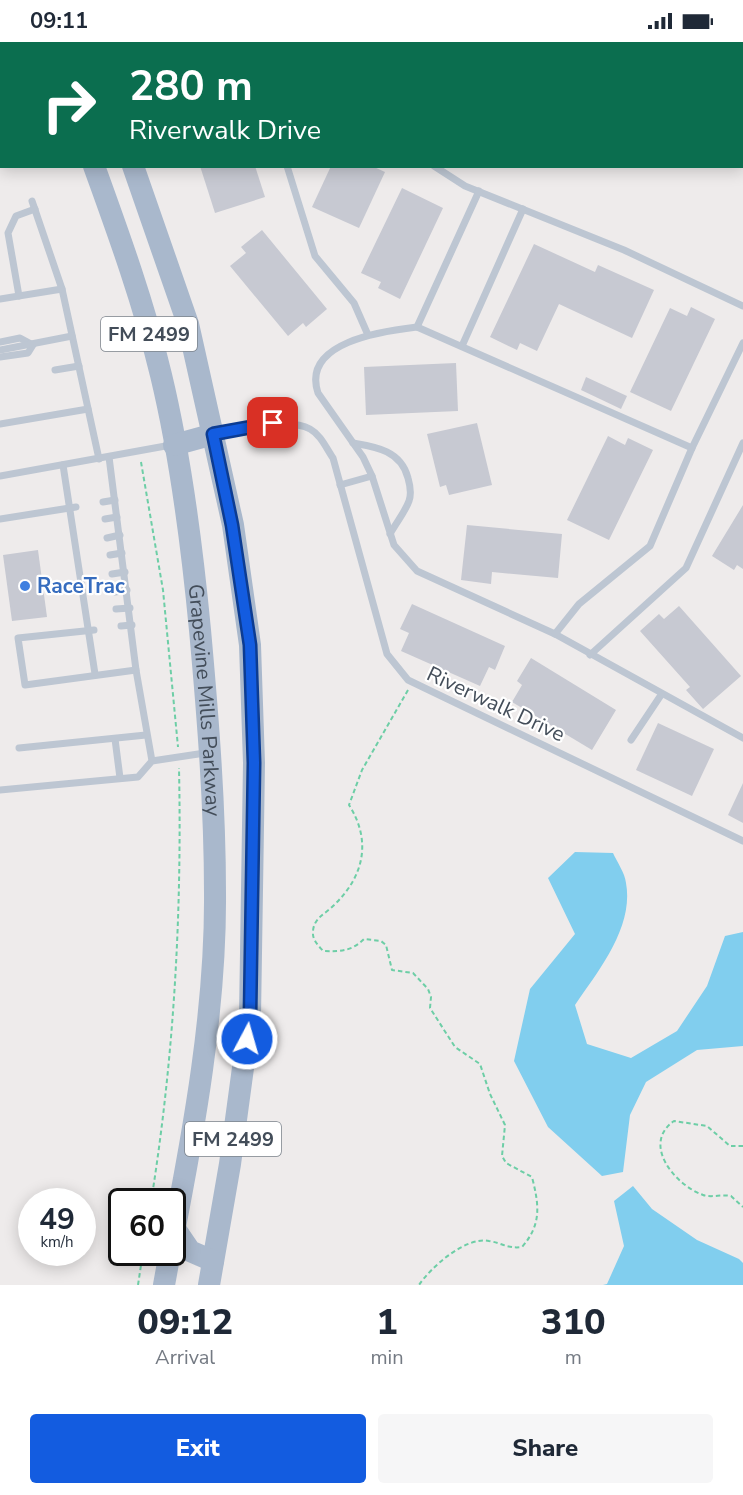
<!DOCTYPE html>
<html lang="en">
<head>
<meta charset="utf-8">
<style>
  body { margin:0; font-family:"Nunito Sans",sans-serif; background:#f6f6f7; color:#1f2937; height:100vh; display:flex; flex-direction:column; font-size:22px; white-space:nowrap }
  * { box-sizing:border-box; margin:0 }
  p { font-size:20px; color:#747a83 }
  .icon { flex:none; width:33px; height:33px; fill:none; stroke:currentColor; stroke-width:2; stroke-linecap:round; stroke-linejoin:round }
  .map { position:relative; height:1243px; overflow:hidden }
  .sheet { display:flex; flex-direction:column; background:#fff; flex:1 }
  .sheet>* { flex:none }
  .guide { position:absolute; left:0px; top:0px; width:744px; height:126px; box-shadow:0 3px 15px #0003; background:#0b6e4f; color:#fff; overflow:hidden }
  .speed { position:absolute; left:18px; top:1146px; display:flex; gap:12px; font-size:30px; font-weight:700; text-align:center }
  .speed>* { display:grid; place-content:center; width:78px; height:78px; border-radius:50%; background:#fff; box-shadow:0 3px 15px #0003; line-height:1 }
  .speed small { font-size:15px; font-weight:400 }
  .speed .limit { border:3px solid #111; border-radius:9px; background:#fff; color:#111 }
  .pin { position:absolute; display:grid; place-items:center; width:51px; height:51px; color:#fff; margin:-26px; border-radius:12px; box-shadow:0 3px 9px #0006 }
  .me { position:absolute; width:66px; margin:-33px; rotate:6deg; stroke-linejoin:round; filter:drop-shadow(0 0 4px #0008) }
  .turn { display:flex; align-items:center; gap:21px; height:126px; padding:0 30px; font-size:27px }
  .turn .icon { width:78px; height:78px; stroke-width:2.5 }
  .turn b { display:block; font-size:42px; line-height:51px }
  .eta { display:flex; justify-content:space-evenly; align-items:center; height:102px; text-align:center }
  .eta b { font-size:36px; font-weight:800; line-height:42px }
  .button { display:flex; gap:12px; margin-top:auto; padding:12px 30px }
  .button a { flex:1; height:69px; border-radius:6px; background:#135ce0; color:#fff; font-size:24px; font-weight:800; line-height:69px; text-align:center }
  .button a+a { background:#f6f6f7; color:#1f2937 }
  .status { display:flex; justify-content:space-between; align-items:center; height:42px; padding:0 30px; background:#fff; direction:ltr }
  .status svg { height:16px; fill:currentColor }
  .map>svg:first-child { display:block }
  .water { fill:#81ceee }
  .building { fill:#c7c9d2 }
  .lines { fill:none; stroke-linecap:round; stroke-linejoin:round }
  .path { stroke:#6dcea6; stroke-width:2; stroke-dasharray:4.5 3; stroke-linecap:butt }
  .service { stroke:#bdc6d2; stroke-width:7 }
  .primary { stroke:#a9b8cc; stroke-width:22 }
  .route-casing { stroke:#0c3c92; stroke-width:15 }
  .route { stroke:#135ce0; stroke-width:10 }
  .shop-dot { fill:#3f7fe0; stroke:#fff; stroke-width:2 }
  .labels { text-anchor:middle; stroke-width:4.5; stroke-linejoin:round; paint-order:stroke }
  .shield { fill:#fff; stroke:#7b828b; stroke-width:1.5 }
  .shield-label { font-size:20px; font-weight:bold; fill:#434d59 }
  .shop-label { font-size:21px; font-weight:bold; fill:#366cbe; stroke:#fff; text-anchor:start }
  .street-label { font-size:21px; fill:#434d59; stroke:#fff }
</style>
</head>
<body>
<div class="status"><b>09:11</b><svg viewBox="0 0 49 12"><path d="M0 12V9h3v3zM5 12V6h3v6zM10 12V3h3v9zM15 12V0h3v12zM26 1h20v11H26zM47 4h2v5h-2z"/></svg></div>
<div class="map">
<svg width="743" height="1243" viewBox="0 0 743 1243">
  <rect width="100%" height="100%" fill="#eeebeb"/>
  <g class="water">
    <path d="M575 810 613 811C617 820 625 831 626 841 634 885 599 928 575 963L587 1002 631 1016 677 989 707 944 725 894 743 890V1004L697 1008 646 1040 630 1073 623 1130 602 1134 548 1085 514 1019 530 947 575 892 548 836Z"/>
    <polygon points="633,1144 652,1167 697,1198 739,1217 743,1221 743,1243 603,1243 607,1242 624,1204 614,1159"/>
  </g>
  <g class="building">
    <polygon points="200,124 255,124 265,155 215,171"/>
    <polygon points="331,124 372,124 385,130 359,186 312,165"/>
    <polygon points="402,146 443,166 400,257 378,246 381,240 361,231"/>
    <polygon points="262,188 327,267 306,285 303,281 288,294 230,224 246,211 241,205"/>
    <polygon points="534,202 595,230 598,223 654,248 632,296 559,262 537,309 520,301 517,308 490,295"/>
    <polygon points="691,265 715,277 671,369 630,350 670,266 687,274"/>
    <polygon points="456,321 458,369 366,373 364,325"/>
    <polygon points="586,335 627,354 621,367 581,348"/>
    <polygon points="477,381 492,443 449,453 446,443 440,445 427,392"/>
    <polygon points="608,394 625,403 628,396 653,408 609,498 567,478"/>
    <polygon points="743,463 743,527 737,523 734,528 712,514"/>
    <polygon points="467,483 562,492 558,536 492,530 491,542 461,538"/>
    <polygon points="38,508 47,575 12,579 3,513"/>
    <polygon points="412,562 505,604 495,628 489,625 480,644 401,609 409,591 400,587"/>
    <polygon points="679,564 741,634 703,667 686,648 690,645 640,589 659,572 664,577"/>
    <polygon points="531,616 616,668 592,708 512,660 522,643 517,639"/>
    <polygon points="658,681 714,707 692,754 636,728"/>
    <polygon points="743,741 743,781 728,773"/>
  </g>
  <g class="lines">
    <g class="path">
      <polyline points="141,420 163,548 178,705"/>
      <path d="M408 648 362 728 349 763C372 799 364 835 333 864 325 872 314 876 313 889 312 898 318 903 323 909 340 910 352 909 364 897L381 899 386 903 392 928 413 931 428 947 431 955 430 966 455 1005 480 1022 490 1052 505 1083 502 1114 506 1121 532 1135C539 1163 542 1182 522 1205 508 1207 502 1201 489 1199 466 1194 431 1225 419 1243"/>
      <path d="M743 1104H730L707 1084 674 1079C641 1102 675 1143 703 1153 712 1156 721 1152 731 1154L743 1165"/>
      <path d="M151 1160C174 1016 182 872 179 726"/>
      <polyline points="138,1243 143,1210"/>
    </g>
    <g class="service">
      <polyline points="482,0 485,2"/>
      <polyline points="599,2 599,0"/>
      <polyline points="626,2 627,0"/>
      <polyline points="742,121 743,121"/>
      <polyline points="287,124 315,214 354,261 368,293"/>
      <polyline points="434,124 465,144 624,208 743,264"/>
      <polyline points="32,159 62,247 99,417"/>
      <polyline points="19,254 8,191 16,174 35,167"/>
      <polyline points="0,257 62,247"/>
      <polyline points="417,285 479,149"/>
      <polyline points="0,300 20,296 33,303 28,311 0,315"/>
      <polyline points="462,304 523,167"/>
      <polyline points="0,308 72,294"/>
      <polyline points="55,328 79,324"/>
      <polyline points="0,382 88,367"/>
      <path d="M216 392C240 388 288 375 310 387 321 393 326 406 333 416L387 612 408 638 743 799"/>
      <path d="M353 401C377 405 401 409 408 436 410 443 412 451 409 459 405 470 396 481 390 492"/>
      <polyline points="109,415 136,628 152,719"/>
      <polyline points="63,423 95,632"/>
      <polyline points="0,434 171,403"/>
      <path d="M372 434 363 415 318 351C301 300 383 289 417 285L692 406"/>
      <polyline points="340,443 372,434 394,503 417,529 555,592 743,696"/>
      <polyline points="103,460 115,458"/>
      <polyline points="0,477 76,465"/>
      <polyline points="105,477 117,475"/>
      <polyline points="107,496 120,493"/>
      <polyline points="110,513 122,511"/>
      <polyline points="112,532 125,530"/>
      <polyline points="115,550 127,548"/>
      <polyline points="116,567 130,566"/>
      <polyline points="121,584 132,583"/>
      <polyline points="94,588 18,596 25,643 136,628"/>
      <polyline points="555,592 579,562 650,504 692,406 743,301"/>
      <polyline points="590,613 686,526 743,401"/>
      <polyline points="115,697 120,736"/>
      <polyline points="631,698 661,653"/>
      <polyline points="19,706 146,693"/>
      <polyline points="0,748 138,735 152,719 205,711"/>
    </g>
    <g class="primary">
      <polyline points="43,0 43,2"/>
      <polyline points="88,0 88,2"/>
      <path id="s1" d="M94 124C119 193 144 262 161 333 181 416 192 504 200 588 208 676 215 764 215 851 216 966 194 1088 172 1200"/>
      <polyline points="133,124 188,282 233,483 250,603 254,721 250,974 230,1122 209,1243"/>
      <polyline points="174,403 214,392"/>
      <polyline points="175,1187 190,1209 213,1219"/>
      <polyline points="164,1243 170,1210"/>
    </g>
  </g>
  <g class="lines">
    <g class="route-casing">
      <polyline id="route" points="247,997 250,974 254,721 250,603 232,483 213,392 273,381"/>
    </g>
    <use href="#route" class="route"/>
  </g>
  <circle class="shop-dot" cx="25" cy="544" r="6"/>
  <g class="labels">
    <g class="shield">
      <rect x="101" y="275" width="96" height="34" rx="4.5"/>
      <rect x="185" y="1080" width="96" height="34" rx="4.5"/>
    </g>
    <g class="shield-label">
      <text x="149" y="299">FM 2499</text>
      <text x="233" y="1104">FM 2499</text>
    </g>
    <g class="shop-label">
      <text x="37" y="551">RaceTrac</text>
    </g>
    <g class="street-label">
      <text dy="7" stroke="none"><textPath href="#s1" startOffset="548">Grapevine Mills Parkway</textPath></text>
      <text transform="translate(496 662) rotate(25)" y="7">Riverwalk Drive</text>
    </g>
  </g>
</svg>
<div class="speed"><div>49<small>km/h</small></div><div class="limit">60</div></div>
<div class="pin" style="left:273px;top:381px;background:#d93025"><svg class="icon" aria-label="arrive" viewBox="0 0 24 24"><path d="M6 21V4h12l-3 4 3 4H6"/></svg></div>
<svg class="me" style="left:247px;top:997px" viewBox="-20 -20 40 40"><circle r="17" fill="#135ce0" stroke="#fff" stroke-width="3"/><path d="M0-11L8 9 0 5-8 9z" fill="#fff"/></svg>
<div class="guide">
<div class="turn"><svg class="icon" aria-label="right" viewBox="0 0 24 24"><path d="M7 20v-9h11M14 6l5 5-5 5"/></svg><div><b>280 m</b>Riverwalk Drive</div></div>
</div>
</div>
<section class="sheet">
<div class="eta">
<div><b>09:12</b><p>Arrival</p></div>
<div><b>1</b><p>min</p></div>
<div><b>310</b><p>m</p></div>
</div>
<div class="button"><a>Exit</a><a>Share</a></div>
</section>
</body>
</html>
